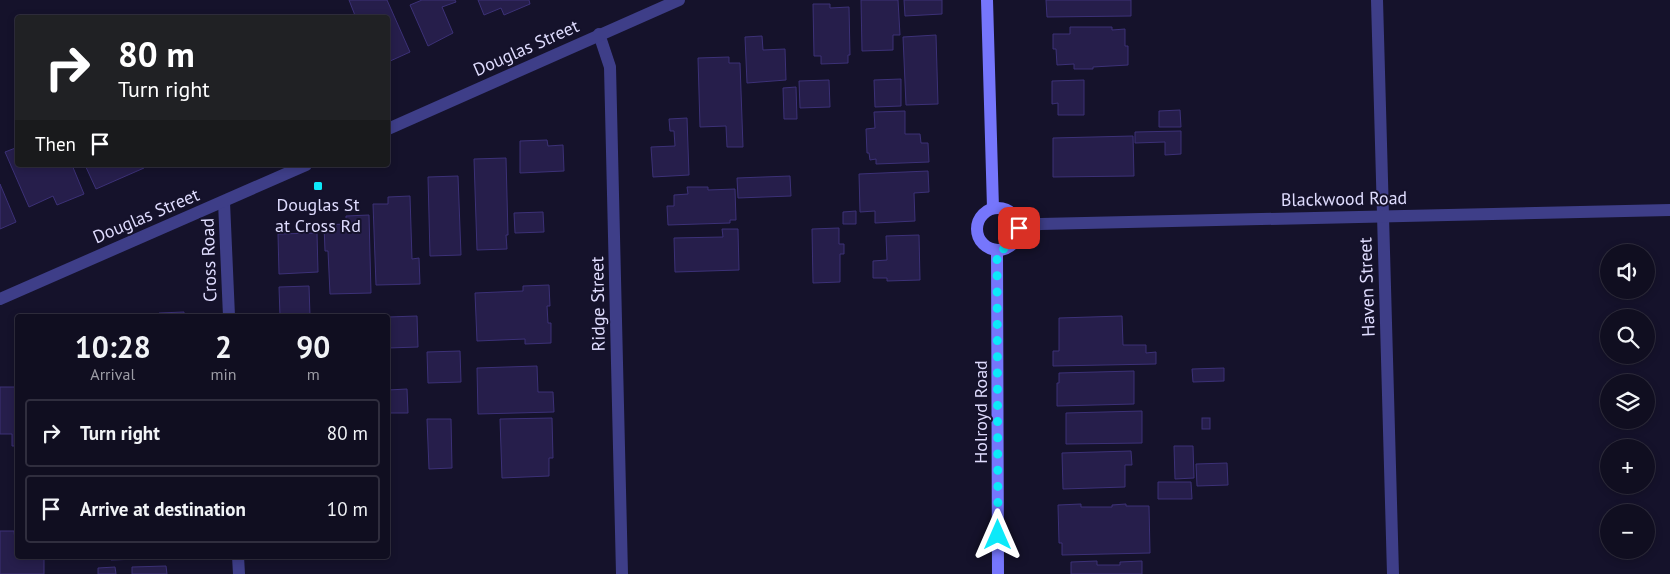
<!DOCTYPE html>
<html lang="en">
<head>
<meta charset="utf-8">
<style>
  body { margin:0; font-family:"PT Sans",sans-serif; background:#1e1c2d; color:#f1f3f6; height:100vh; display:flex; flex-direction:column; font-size:19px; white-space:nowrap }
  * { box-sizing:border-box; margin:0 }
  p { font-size:16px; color:#9c9ca5 }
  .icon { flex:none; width:28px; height:28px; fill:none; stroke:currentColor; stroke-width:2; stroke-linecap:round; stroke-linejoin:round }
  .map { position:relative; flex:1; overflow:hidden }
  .sheet { position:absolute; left:15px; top:314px; width:375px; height:245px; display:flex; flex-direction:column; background:#100e20; border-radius:5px; box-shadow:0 2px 8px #0003,0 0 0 1px #302e3e }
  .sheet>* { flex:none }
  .hud { position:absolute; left:15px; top:15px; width:375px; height:152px; border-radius:5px; box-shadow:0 2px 8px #0003,0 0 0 1px #302e3e; background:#202124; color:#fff; overflow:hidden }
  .controls { position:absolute; left:1600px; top:244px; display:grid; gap:10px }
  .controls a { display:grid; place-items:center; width:55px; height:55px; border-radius:50%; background:#100e20; box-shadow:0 2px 8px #0003,0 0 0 1px #302e3e; font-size:25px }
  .pin { position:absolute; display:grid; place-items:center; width:42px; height:42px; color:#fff; margin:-21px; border-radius:10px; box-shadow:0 2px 8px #0006 }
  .me { position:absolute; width:55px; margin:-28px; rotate:0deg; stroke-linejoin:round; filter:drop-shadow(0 0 4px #0008) }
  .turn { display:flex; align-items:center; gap:18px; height:105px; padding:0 20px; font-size:22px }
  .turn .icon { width:65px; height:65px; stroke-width:2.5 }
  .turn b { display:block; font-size:35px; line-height:42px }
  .then { display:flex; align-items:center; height:48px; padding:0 20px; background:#0003; gap:10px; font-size:19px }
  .eta { display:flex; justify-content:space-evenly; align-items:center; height:85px; text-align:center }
  .eta b { font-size:30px; font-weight:700; line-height:35px }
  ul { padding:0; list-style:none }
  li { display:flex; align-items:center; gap:15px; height:68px; margin:0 10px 8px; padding:0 10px; border:2px solid #302e3e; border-radius:5px }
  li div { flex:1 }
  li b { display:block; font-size:19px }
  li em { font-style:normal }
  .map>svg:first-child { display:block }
  .building { fill:#261e4b; stroke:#3c3177 }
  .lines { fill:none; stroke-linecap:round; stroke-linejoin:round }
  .street { stroke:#3e3e88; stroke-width:12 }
  .secondary { stroke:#7676fc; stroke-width:12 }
  .route { stroke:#0de9f9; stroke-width:9; stroke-dasharray:0 16.2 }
  .poi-dot { fill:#0de9f9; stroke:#15122b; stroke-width:2 }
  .labels { text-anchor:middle; stroke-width:4; stroke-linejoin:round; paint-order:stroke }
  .street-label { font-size:18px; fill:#dfdcfe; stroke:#15122b }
  .poi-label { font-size:18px; fill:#dfdcfe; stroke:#15122b }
</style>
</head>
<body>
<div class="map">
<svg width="1670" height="574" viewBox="0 0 1670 574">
  <rect width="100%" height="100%" fill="#15122b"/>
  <g class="building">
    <polygon points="349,0 387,0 410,52 388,62 388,18 356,18"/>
    <polygon points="422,0 455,0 456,2 442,7 453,33 428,46 410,5"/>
    <polygon points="478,0 529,0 530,4 504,15 501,8 484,15"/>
    <polygon points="861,0 898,0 900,35 893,35 893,50 862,51"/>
    <polygon points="904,0 942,0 942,14 905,16"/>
    <polygon points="1046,0 1131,0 1131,16 1047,17"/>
    <polygon points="813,4 830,4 830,8 849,7 850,55 848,55 848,63 821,64 821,56 814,56"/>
    <polygon points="1070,27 1112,27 1112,30 1125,29 1125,46 1128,46 1128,65 1093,67 1093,69 1074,69 1074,64 1057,65 1056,49 1053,49 1053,34 1070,34"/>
    <polygon points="936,35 938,104 906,105 903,37"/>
    <polygon points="762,36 763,50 785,49 786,80 747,83 745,37"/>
    <polygon points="729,57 729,63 740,63 743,147 727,147 726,126 700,127 698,58"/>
    <polygon points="901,79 901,106 875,107 874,80"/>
    <polygon points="829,80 830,107 800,108 799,81"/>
    <polygon points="1084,80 1084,115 1058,115 1058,103 1052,104 1052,81"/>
    <polygon points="796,87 797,119 784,119 783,88"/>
    <polygon points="1180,110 1181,127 1159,127 1159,111"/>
    <polygon points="905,111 905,134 920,134 921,143 928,143 929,162 876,164 876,159 870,160 869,153 867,153 866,129 875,128 874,112"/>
    <polygon points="687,118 689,175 653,177 651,147 675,146 674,131 670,131 669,119"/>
    <polygon points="1181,131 1181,154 1165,155 1165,142 1135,143 1135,132"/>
    <polygon points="1133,136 1134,176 1053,177 1053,138"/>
    <polygon points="547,140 548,146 563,145 564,171 520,173 520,141"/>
    <polygon points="18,147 18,165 72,165 84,194 57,205 53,196 29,207 5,152"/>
    <polygon points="506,158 508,235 506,235 507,249 477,250 474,159"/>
    <polygon points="85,165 143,165 144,168 96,189"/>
    <polygon points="928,171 929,192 914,193 915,221 875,223 875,211 860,212 859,174"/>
    <polygon points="458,176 461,255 430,256 428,177"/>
    <polygon points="790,176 791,196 738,198 737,178"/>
    <polygon points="0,184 16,222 0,229"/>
    <polygon points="687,187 708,187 708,190 735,189 736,220 730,220 730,223 668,225 667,206 674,206 674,195 688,194"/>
    <polygon points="410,196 412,259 419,258 420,284 376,285 373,204 388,204 388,197"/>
    <polygon points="856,211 856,224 843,224 843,212"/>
    <polygon points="543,212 544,232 515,233 514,213"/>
    <polygon points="369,215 371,293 330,294 328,251 325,251 324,225 346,224 346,216"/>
    <polygon points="839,228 839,244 844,244 844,254 840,254 840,282 813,283 812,229"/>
    <polygon points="722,229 738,229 739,270 675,272 674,238 723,237"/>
    <polygon points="317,233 318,272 279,274 278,234"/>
    <polygon points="919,235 920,280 887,281 887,278 873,278 873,261 887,260 886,236"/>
    <polygon points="549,285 550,306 547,306 548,323 551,323 551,343 525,344 525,339 477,341 475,293 523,291 523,286"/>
    <polygon points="309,286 310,316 280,316 279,287"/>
    <polygon points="184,312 184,316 159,316 159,313"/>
    <polygon points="417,316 418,347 388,348 388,317"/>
    <polygon points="1122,316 1123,345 1146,345 1146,353 1156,352 1156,364 1053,366 1053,351 1059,351 1059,318"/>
    <polygon points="460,351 461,382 428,383 427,352"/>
    <polygon points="537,366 538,392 553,392 554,412 478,414 477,368"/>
    <polygon points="1224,368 1224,381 1193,382 1192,369"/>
    <polygon points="1134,371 1134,404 1057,406 1057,383 1059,383 1059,373"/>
    <polygon points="0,387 18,387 18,446 12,446 12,434 0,434"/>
    <polygon points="407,389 408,413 388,413 388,390"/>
    <polygon points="1142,411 1142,443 1066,444 1066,413"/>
    <polygon points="552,418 553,458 549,458 549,476 502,478 500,419"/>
    <rect x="1202" y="418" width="8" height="11"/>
    <polygon points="427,419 451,419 452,468 429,469"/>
    <polygon points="1174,446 1193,446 1194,478 1175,479"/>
    <polygon points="1131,451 1132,465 1125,465 1125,487 1063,489 1062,453"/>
    <polygon points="1227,463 1228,485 1197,486 1196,464"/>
    <polygon points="1158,482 1191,482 1192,499 1158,499"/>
    <polygon points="1081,504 1081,507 1112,507 1112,505 1126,504 1126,506 1149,506 1150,553 1062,555 1062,543 1059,543 1058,505"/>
    <polygon points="0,531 14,531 15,540 18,540 18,556 44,556 44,574 0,574"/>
    <polygon points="111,556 167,556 167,558 111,560"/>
    <polygon points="1097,561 1097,565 1120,565 1120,562 1142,561 1142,574 1071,574 1071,562"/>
    <polygon points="166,566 167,574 132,574 132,567"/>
    <polygon points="115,567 116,574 98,574 98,568"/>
  </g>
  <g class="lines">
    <g class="street">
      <polyline points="1377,0 1393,574"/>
      <polyline points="599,34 610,67 622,574"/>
      <polyline points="388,129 679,0"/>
      <polyline points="224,202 229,316"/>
      <polyline points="1019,228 1040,224 1670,210"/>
      <polyline points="0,299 306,165"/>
      <polyline points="238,556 239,574"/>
    </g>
    <g class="secondary">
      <polyline points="987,0 993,208"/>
      <circle cx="998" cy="229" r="21"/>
      <polyline points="997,250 998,574"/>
    </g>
  </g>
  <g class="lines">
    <path class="route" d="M998 535 997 250C1010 249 1018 242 1019 228"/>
  </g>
  <rect class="poi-dot" x="313" y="181" width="10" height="10" rx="2.5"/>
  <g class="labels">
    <g class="street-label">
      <text transform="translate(526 48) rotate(-24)" y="6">Douglas Street</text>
      <text transform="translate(1344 199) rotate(-1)" y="6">Blackwood Road</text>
      <text transform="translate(146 216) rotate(-23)" y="6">Douglas Street</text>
      <text transform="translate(209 260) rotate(-92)" y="6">Cross Road</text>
      <text transform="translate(1367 287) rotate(-92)" y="6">Haven Street</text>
      <text transform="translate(598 304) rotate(-91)" y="6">Ridge Street</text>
      <text transform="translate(981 412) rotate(-90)" y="6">Holroyd Road</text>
    </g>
    <g class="poi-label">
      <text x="318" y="211">Douglas St<tspan x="318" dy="21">at Cross Rd</tspan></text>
    </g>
  </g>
</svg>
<div class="controls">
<a><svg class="icon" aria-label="sound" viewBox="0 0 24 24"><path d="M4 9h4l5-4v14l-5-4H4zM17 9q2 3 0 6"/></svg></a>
<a><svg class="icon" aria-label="search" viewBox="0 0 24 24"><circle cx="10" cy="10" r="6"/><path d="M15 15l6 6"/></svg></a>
<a><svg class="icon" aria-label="layers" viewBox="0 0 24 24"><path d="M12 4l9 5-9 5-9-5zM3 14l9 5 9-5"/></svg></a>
<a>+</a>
<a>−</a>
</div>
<div class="pin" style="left:1019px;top:228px;background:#d93025"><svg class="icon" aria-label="arrive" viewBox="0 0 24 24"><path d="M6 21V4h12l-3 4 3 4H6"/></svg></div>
<svg class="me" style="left:998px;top:535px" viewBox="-20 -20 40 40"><path d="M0-17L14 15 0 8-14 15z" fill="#0de9f9" stroke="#fff" stroke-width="4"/></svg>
<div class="hud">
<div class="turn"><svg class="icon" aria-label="right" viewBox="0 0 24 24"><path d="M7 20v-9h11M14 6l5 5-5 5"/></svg><div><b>80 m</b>Turn right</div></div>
<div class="then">Then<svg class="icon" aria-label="arrive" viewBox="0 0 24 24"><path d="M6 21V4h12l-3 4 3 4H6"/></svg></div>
</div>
<section class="sheet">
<div class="eta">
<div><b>10:28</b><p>Arrival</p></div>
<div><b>2</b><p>min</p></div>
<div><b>90</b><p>m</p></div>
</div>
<ul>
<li><svg class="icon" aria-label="right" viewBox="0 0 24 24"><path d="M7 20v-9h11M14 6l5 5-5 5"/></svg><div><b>Turn right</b></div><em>80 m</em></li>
<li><svg class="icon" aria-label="arrive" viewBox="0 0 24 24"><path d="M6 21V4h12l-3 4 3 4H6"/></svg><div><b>Arrive at destination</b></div><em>10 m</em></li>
</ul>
</section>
</div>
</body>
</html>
